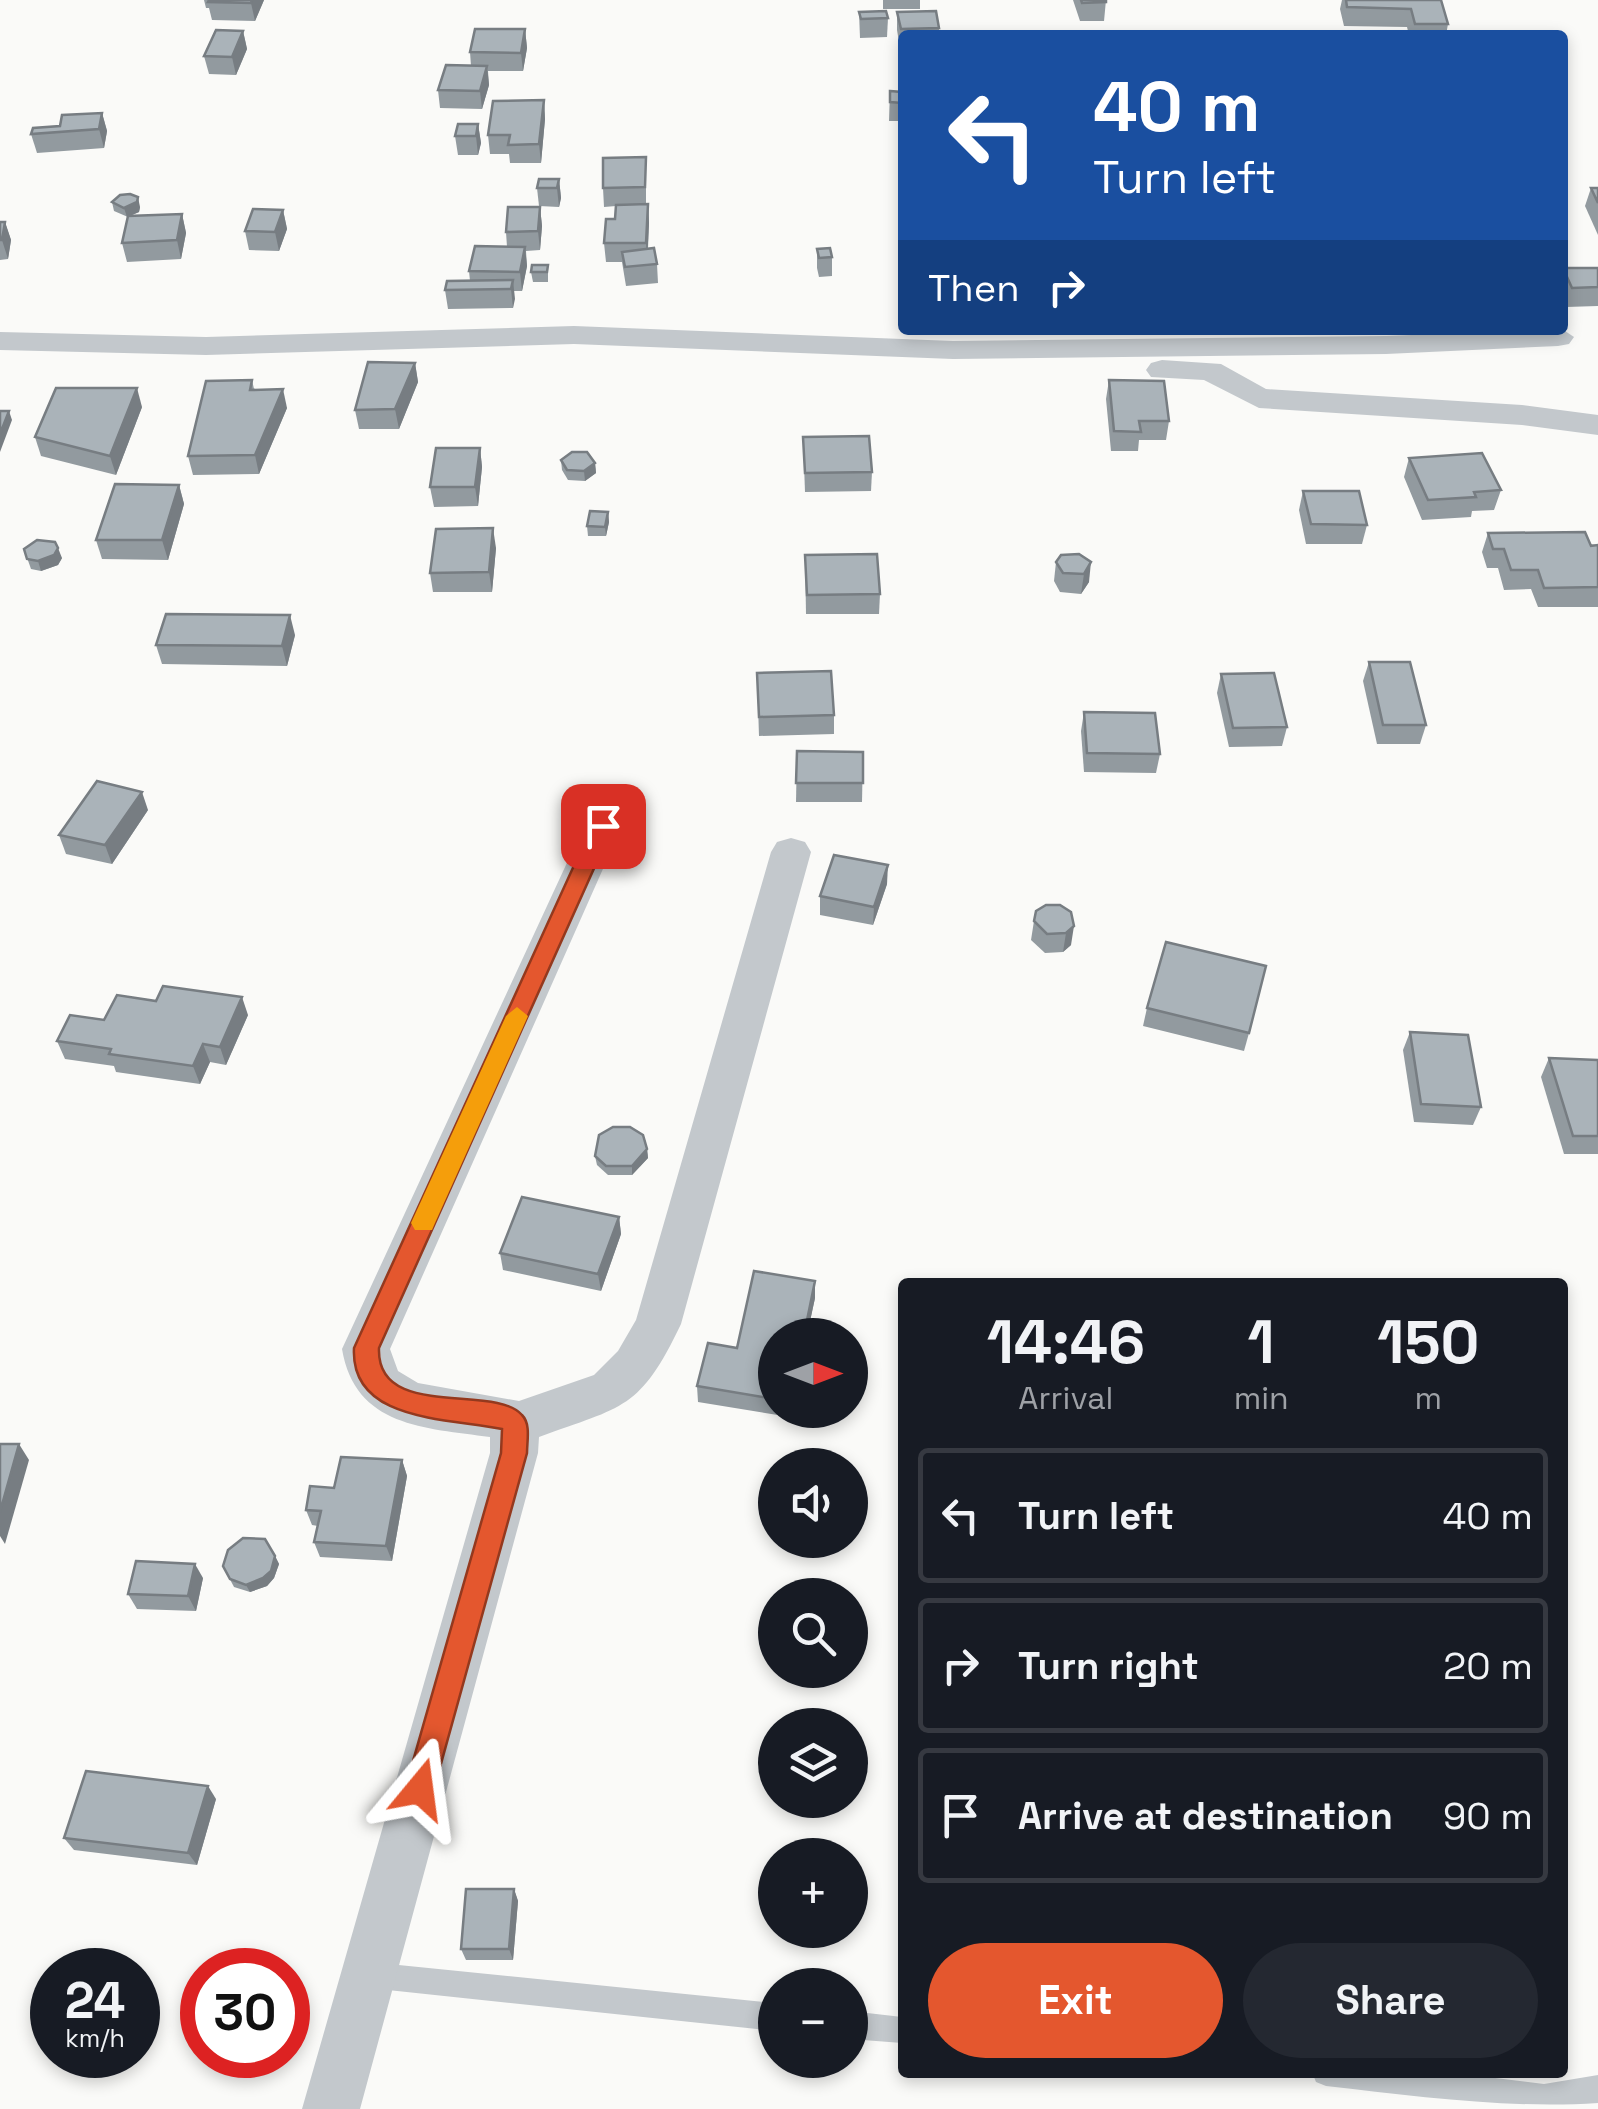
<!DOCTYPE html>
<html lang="en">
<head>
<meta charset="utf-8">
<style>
  body { margin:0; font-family:"Space Grotesk",sans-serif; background:#242831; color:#f1f3f6; height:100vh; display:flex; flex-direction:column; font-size:38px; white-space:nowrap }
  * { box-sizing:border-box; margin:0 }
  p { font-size:32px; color:#9ea1a6 }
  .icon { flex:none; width:55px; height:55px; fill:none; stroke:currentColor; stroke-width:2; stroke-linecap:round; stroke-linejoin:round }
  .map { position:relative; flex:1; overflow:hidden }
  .side { position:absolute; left:898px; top:1278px; width:670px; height:800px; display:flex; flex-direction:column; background:#171b24; border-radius:10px; box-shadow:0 5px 15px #0003 }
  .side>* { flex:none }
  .hud { position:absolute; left:898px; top:30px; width:670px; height:305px; border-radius:10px; box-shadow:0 5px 15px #0003; background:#1a4fa0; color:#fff; overflow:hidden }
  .needle { width:65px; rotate:90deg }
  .controls { position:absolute; left:758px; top:1318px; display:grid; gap:20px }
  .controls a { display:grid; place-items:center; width:110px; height:110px; border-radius:50%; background:#171b24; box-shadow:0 5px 15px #0003; font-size:50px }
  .speed { position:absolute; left:30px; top:1948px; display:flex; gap:20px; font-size:50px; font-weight:700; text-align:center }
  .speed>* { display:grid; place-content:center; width:130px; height:130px; border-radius:50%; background:#171b24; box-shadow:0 5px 15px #0003; line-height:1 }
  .speed small { font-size:25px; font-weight:400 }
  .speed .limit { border:15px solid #d22; background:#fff; color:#111 }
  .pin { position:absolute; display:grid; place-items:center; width:85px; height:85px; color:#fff; margin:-42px; border-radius:20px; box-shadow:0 5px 15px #0006 }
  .me { position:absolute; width:110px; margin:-55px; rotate:16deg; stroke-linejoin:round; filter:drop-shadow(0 0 8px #0008) }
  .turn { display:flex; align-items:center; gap:35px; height:210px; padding:0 30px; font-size:45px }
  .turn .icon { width:130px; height:130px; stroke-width:2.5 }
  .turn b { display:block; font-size:70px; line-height:85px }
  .then { display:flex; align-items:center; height:95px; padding:0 30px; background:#0003; gap:20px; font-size:38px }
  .eta { display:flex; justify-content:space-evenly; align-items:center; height:170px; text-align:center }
  .eta b { font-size:60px; font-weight:700; line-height:70px }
  .cta { display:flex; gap:20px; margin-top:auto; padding:20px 30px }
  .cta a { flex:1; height:115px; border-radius:60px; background:#e4572e; color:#fff; font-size:40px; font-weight:700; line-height:115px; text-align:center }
  .cta a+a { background:#242831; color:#f1f3f6 }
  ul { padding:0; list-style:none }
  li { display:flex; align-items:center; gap:30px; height:135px; margin:0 20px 15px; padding:0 10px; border:5px solid #363941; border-radius:10px }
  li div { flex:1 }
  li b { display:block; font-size:38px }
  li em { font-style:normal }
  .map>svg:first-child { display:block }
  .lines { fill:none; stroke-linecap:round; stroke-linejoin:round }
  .service { fill:#c3c8cc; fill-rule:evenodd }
  .minor { fill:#c3c8cc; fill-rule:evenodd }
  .wall { fill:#929a9f }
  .shaded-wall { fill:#777d82 }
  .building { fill:#aab3b9; stroke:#777d82; stroke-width:2.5 }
  .route { fill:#e4572e; stroke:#94391e; stroke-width:2.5 }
  .slow { fill:#f59e0b }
</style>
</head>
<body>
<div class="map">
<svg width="1598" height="2109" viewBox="0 0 1598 2109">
  <rect width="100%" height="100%" fill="#fafaf8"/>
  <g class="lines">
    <g class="service">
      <polygon points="369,1962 775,2003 775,2031 369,1988 360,1984 356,1975 360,1966"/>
      <polygon points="850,2011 902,2017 902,2043 850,2039"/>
      <path d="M1312 2072H1446L1544 2084 1598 2075V2103C1509 2109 1415 2096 1326 2086L1316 2082Z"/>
    </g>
    <g class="minor">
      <polygon points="574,326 953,341 1386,336 1562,329 1574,337 1569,344 1558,346 1386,354 953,359 574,344 206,355 0,350 0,332 206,337"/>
      <polygon points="1162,360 1221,364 1266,389 1522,405 1598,415 1598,435 1522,425 1259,408 1204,380 1151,377 1146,370 1151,363"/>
      <path d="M603 812 617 816 622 826 390 1349 398 1371 418 1383 519 1401 594 1375 618 1351 636 1320 771 852 777 842 791 838 805 842 811 852 681 1324C640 1410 624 1406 539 1437L538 1453 360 2109H302L490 1453V1437C425 1428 355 1427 342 1349L584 826 589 816Z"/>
    </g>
  </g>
  <g class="wall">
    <polygon points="204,0 264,0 255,21 212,20 209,8 206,8"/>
    <rect x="883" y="0" width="37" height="9"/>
    <polygon points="1073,0 1106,0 1104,21 1080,21"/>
    <polygon points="1342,0 1441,0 1448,24 1446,35 1409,35 1407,27 1344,26 1340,9"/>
    <polygon points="859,12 888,18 887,37 860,38"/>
    <polygon points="897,12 939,28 939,35 902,35 902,48 900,48 897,30"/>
    <polygon points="525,29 527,48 523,71 488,71 489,85 482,109 440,108 438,90 471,66 470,52"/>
    <polygon points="243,31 247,49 236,75 209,74 204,56"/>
    <polygon points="890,91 902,92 902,121 889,121"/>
    <polygon points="544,100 545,119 541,163 510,163 509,154 490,154 488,135"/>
    <polygon points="102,113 107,131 104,148 37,153 31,134"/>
    <polygon points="478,124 481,143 478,155 458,155 455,136"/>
    <polygon points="646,157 646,204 648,204 649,223 648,249 657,264 658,283 626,286 622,262 606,262 604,243 615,219 616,206 604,207 603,188"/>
    <polygon points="559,179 561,198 559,207 539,206 537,188"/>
    <polygon points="1591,188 1598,203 1598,235 1585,206"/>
    <polygon points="112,202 140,207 139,212 130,216 182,214 186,233 181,259 127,262 122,243 128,217 114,211"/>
    <polygon points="540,207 542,226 540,250 526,251 527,266 522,291 514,291 513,308 448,309 445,290 470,281 469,271 507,247 506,232"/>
    <polygon points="283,210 287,229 279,251 249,250 245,231"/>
    <polygon points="0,222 5,222 11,240 8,259 0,260"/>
    <polygon points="817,249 832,257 832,276 819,277 817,268"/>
    <polygon points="548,265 548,282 533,282 531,272"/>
    <polygon points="1563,268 1598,268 1598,306 1566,307 1562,299"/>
    <polygon points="415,363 418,382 399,429 359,429 355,410"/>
    <polygon points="252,380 254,389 287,408 259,474 193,475 188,456"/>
    <polygon points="1109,380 1169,421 1166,440 1139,440 1138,451 1111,451 1106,399"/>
    <polygon points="142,407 116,475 41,456 35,437"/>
    <polygon points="803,437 872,472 871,491 805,492"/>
    <polygon points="480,448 482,467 478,506 434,507 430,487"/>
    <polygon points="1409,458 1501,490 1494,510 1472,511 1471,517 1422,520 1404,477"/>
    <polygon points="561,460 595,463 596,473 585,481 568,480 562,470"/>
    <polygon points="179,485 184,504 168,560 102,559 96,540"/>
    <polygon points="1303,491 1367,525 1362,544 1306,544 1299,510"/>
    <polygon points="608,512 609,522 606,536 588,536 587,526"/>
    <polygon points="1488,533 1598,545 1598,607 1538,607 1531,589 1504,590 1498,568 1487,568 1482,552"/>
    <polygon points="496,548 492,592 433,592 430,573"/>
    <polygon points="24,549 62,558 58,565 41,571 31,569"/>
    <polygon points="1079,554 1089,582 1081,594 1060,592 1054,581 1056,562"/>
    <polygon points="805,555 880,594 879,614 806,614"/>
    <polygon points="295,635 287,666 162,664 156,645"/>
    <polygon points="1369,662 1426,725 1420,744 1377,744 1363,681"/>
    <polygon points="757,673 834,715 834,734 759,736"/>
    <polygon points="1221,674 1287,727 1282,746 1229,747 1217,693"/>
    <polygon points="1084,712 1160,754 1156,773 1084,772 1081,731"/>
    <polygon points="797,751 863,752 862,802 796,802"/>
    <polygon points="148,810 112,864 66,854 59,835"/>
    <polygon points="887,884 873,925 820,915 820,896"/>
    <polygon points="1060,905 1071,945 1063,952 1045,953 1031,940 1034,921"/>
    <polygon points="1147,1008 1249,1033 1244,1051 1143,1026"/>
    <polygon points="248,1015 226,1065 210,1062 200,1084 116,1072 114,1066 65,1059 57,1041 104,1020"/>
    <polygon points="1410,1032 1481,1107 1473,1125 1414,1122 1403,1050"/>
    <polygon points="1549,1058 1598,1060 1598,1154 1564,1154 1541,1077"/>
    <polygon points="647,1149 648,1158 632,1175 608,1175 597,1165 595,1156"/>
    <polygon points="619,1217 621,1234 601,1291 503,1270 500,1253"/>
    <polygon points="815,1298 807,1335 775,1335 775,1410 791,1410 790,1417 698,1402 697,1386 737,1348"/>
    <polygon points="402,1460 407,1476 392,1561 320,1557 314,1542 318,1526 312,1525 306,1510 334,1488"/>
    <polygon points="275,1556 279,1564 274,1578 267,1586 250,1592 234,1587 223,1566"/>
    <polygon points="203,1578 196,1611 137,1609 128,1594"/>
    <polygon points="216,1799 197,1865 74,1850 64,1838"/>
    <polygon points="514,1889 518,1901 513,1960 466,1960 461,1949"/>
  </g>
  <g class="shaded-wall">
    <polygon points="252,0 264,0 255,21 251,3"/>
    <polygon points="525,29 527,48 523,71 521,53"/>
    <polygon points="243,31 247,49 236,75 232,57"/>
    <polygon points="487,66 489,85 482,109 480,91"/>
    <polygon points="544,100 545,119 541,163 539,144"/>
    <polygon points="102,113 107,131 104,148 99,129"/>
    <polygon points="478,124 481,143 478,155 476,136"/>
    <polygon points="559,179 561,198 559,207 557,188"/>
    <polygon points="138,197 140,207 139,212 127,217 124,208"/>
    <polygon points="648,204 649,223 647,262 646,243"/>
    <polygon points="540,207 542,226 540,250 538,231"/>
    <polygon points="283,210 287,229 279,251 275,232"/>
    <polygon points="182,214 186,233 181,259 177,240"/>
    <polygon points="5,222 11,240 8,259 2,240"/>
    <polygon points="525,247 527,266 522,291 520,272"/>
    <polygon points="513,280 515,299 513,308 511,289"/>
    <polygon points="415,363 418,382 399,429 395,409"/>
    <polygon points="137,388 142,407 116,475 110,456"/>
    <polygon points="283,389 287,408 259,474 255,455"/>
    <polygon points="9,411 12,420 0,452 0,434"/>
    <polygon points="480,448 482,467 478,506 475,487"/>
    <polygon points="595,463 596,473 585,481 584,471"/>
    <polygon points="179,485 184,504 168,560 162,540"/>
    <polygon points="608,512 609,522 606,536 605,527"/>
    <polygon points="493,528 496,548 492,592 489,572"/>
    <polygon points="58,548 62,558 58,565 41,571 38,561"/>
    <polygon points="1091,562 1089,582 1081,594 1084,574"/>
    <polygon points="290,615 295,635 287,666 282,646"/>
    <polygon points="142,792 148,810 112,864 105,845"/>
    <polygon points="888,865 887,884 873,925 874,907"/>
    <polygon points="1074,926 1071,945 1063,952 1066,933"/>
    <polygon points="242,997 248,1015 226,1065 220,1047"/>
    <polygon points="203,1044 210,1062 200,1084 193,1066"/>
    <polygon points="647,1149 648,1158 632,1175 632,1166"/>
    <polygon points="619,1217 621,1234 601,1291 598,1274"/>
    <polygon points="815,1281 815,1298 807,1335 804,1335"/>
    <polygon points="19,1444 29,1460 5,1544 0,1536 0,1512"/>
    <polygon points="402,1460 407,1476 392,1561 386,1546"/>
    <polygon points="275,1556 279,1564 274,1578 267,1586 250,1592 246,1585"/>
    <polygon points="195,1564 203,1578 196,1611 188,1596"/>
    <polygon points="208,1786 216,1799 197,1865 188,1853"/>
    <polygon points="514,1889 518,1901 513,1960 509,1949"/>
  </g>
  <g class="building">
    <polygon points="209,0 252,0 251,3 208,2"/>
    <polygon points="1081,0 1106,0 1106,2 1082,3"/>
    <polygon points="1346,0 1441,0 1448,24 1415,24 1411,9 1347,7"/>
    <polygon points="886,11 888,18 861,19 859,12"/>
    <polygon points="936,11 939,28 901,29 897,12"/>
    <polygon points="475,29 525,29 521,53 470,52"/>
    <polygon points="216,30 243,31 232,57 204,56"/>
    <polygon points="446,65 487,66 480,91 438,90"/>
    <polygon points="890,91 902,92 902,103 890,102"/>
    <polygon points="544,100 539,144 508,145 510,135 488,135 493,101"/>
    <polygon points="102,113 99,129 31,134 33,128 60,126 62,115"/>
    <polygon points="458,124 478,124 476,136 455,136"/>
    <polygon points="646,157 645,187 603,188 603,158"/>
    <polygon points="539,179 559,179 557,188 537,188"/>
    <polygon points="1591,188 1598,188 1598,203"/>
    <polygon points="130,194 138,197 137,202 124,208 112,202 120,195"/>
    <polygon points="648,204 646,243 604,243 606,219 615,219 616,205"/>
    <polygon points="508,207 540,207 538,231 506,232"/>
    <polygon points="253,209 283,210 275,232 245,231"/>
    <polygon points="182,214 177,240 122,243 128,216"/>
    <polygon points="0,222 5,222 2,240 0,240"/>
    <polygon points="475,246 525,247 520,272 469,271"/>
    <polygon points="654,248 657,264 625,267 622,252"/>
    <polygon points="830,248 832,257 819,258 817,249"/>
    <polygon points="532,265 548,265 547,272 531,272"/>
    <polygon points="1563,268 1598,268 1598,287 1572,288"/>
    <polygon points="513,280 511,289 445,290 447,281"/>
    <polygon points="368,362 415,363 395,409 355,410"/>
    <polygon points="252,380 250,390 283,389 255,455 188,456 206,381"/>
    <polygon points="1109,380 1164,381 1169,421 1139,421 1141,432 1114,431"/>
    <polygon points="56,388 137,388 110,456 35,437"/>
    <polygon points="0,411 9,411 0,434"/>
    <polygon points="869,436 872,472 805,473 803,437"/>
    <polygon points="436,448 480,448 475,487 430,487"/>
    <polygon points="572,452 587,452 595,463 584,471 567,470 561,460"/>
    <polygon points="1482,453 1501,490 1474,492 1476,497 1428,500 1409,458"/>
    <polygon points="115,484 179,485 162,540 96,540"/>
    <polygon points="1303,491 1359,491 1367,525 1311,524"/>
    <polygon points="590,511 608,512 605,527 587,526"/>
    <polygon points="493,528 489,572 430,573 436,529"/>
    <polygon points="1585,532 1591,546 1598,545 1598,587 1544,588 1538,570 1511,570 1504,549 1493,549 1488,533"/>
    <polygon points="37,540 55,542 58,548 54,555 38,561 27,559 24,549"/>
    <polygon points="877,554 880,594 807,595 805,555"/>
    <polygon points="1079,554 1091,562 1084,574 1063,573 1056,562 1061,555"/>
    <polygon points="166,614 290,615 282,646 156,645"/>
    <polygon points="1369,662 1410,662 1426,725 1383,725"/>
    <polygon points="831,671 834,715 759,717 757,673"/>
    <polygon points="1274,673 1287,727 1233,728 1221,674"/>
    <polygon points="1084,712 1155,713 1160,754 1087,753"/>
    <polygon points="797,751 863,752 863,783 796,783"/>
    <polygon points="97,781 142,792 105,845 59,835"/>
    <polygon points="834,855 888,865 874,907 820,896"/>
    <polygon points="1046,905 1060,905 1071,912 1074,926 1066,933 1047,934 1034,921 1036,911"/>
    <polygon points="1166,942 1266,966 1249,1033 1147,1008"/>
    <polygon points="163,986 242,997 220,1047 203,1044 193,1066 109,1054 111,1049 57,1041 70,1015 104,1020 117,995 156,1001"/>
    <polygon points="1410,1032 1468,1035 1481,1107 1421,1104"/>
    <polygon points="1549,1058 1598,1060 1598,1136 1573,1136"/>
    <polygon points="613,1127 630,1127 643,1135 647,1149 632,1166 606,1166 595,1156 599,1135"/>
    <polygon points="522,1197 619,1217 598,1274 500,1253"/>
    <polygon points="754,1271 815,1281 804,1335 775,1335 775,1399 697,1386 708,1343 737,1348"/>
    <polygon points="0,1444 19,1444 0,1512"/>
    <polygon points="341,1457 402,1460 386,1546 314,1542 321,1511 306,1510 310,1486 334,1488"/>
    <polygon points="243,1538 265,1539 275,1556 271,1571 263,1578 246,1585 230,1579 223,1566 228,1550"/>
    <polygon points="136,1561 195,1564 188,1596 128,1594"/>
    <polygon points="86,1771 208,1786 188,1853 64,1838"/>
    <polygon points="466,1889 514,1889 509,1949 461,1949"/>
  </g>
  <path class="route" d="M603 818 613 826 379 1348C376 1421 495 1383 522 1415 531 1424 527 1441 527 1453L434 1789 430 1799 420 1803 409 1799 405 1789 501 1453 502 1429C451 1418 350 1423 354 1348L592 826Z"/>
  <polygon class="slow" points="517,1007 528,1016 435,1223 432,1230 415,1230 411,1223 506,1016"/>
</svg>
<div class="controls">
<a><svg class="needle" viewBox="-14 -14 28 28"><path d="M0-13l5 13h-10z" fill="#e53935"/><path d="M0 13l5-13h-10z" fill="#9ea1a6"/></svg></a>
<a><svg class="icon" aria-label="sound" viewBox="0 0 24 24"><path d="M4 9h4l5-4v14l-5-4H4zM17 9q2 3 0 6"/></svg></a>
<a><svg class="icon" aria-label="search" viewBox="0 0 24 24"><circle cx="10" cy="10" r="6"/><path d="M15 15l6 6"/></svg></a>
<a><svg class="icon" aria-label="layers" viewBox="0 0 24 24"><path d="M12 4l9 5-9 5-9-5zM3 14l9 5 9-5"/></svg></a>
<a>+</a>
<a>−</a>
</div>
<div class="speed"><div>24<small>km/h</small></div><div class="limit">30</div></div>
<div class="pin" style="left:603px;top:826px;background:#d93025"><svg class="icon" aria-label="arrive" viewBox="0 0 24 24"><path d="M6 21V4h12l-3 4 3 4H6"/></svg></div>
<svg class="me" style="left:420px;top:1789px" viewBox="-20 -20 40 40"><path d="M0-17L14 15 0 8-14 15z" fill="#e4572e" stroke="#fff" stroke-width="4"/></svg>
<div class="hud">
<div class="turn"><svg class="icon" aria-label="left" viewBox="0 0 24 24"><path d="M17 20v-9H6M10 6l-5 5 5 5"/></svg><div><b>40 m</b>Turn left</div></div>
<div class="then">Then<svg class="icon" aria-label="right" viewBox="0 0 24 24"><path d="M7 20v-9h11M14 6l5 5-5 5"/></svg></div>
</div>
<section class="side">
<div class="eta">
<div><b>14:46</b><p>Arrival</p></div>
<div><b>1</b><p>min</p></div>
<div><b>150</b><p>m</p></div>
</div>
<ul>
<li><svg class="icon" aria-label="left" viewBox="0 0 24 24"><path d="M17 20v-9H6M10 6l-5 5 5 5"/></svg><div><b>Turn left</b></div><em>40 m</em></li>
<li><svg class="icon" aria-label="right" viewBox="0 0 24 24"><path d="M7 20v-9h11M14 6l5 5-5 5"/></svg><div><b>Turn right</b></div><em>20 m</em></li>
<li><svg class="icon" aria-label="arrive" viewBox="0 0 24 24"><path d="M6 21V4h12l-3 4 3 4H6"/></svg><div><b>Arrive at destination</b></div><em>90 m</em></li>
</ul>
<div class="cta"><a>Exit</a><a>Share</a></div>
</section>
</div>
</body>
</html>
